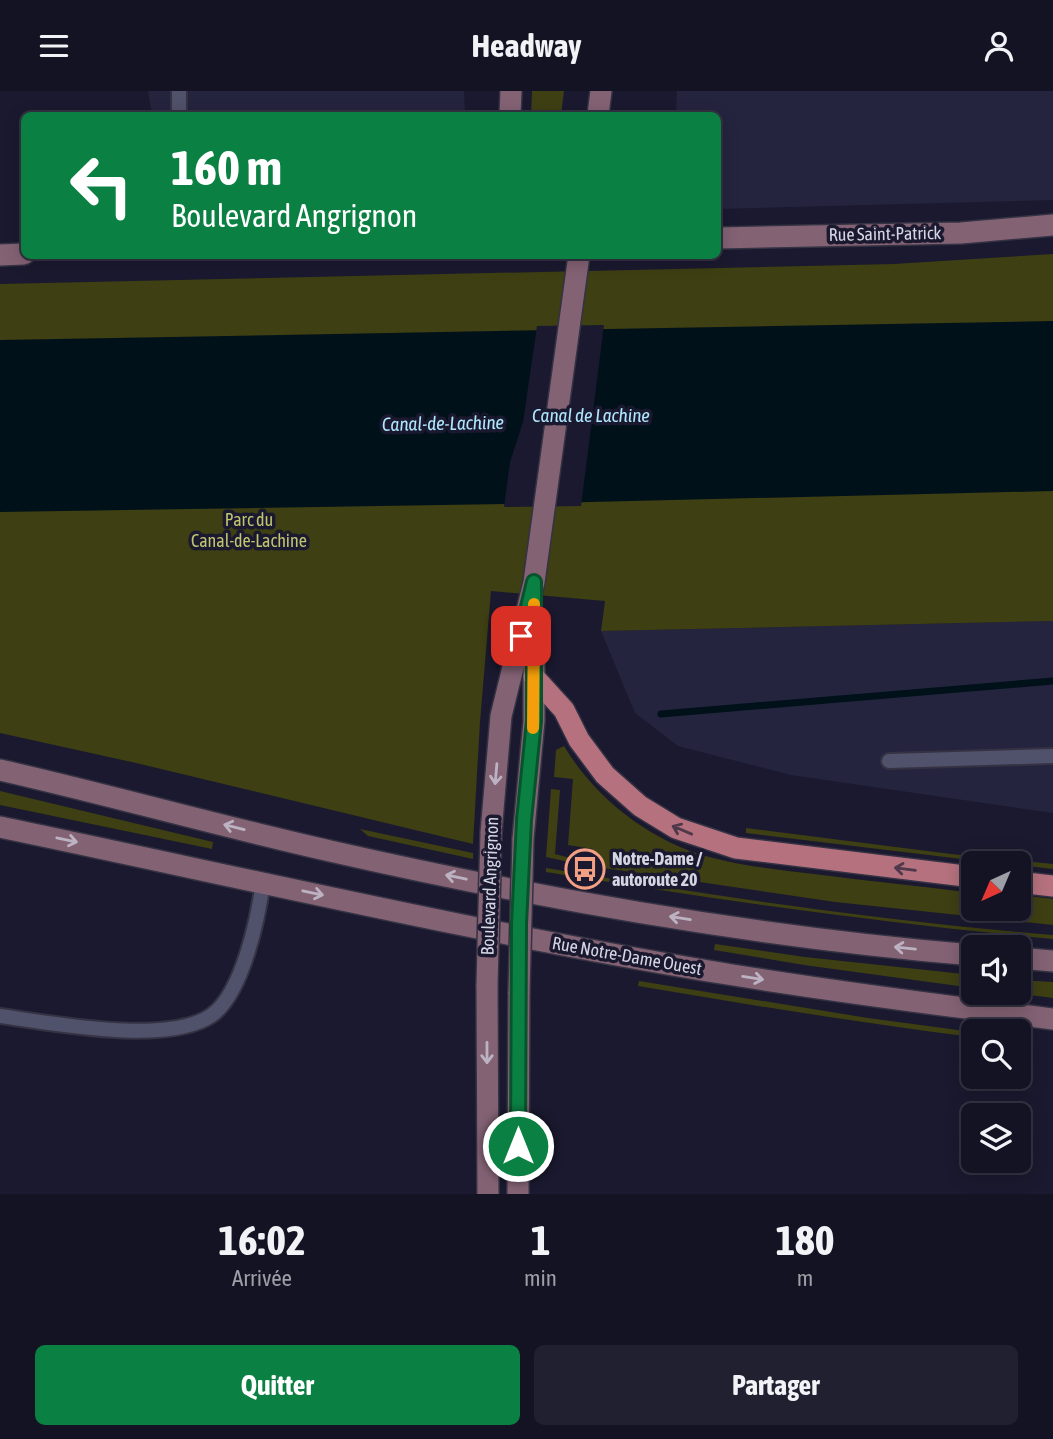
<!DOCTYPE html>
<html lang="fr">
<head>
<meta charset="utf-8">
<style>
  body { margin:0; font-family:"Asap Condensed",sans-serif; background:#212030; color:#f1f3f6; height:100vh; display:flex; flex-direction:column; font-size:26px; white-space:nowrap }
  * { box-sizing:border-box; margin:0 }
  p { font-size:23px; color:#9d9ea6 }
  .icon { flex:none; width:38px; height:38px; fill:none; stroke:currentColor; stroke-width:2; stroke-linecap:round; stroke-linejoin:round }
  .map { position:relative; height:1103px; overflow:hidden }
  .sheet { display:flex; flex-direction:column; background:#141323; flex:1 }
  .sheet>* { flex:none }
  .top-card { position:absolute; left:21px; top:21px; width:700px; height:147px; border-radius:10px; box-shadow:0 4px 18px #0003,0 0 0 2px #333241; background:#0b8043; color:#fff; overflow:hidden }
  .needle { width:46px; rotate:224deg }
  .buttons { position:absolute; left:961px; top:760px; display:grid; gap:14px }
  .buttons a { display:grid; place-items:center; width:70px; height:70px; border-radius:10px; background:#141323; box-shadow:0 4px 18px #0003,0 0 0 2px #333241; font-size:35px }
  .pin { position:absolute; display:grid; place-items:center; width:60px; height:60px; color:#fff; margin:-30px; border-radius:14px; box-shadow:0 4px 10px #0006 }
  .me { position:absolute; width:77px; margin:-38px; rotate:0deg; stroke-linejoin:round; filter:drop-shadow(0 0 5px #0008) }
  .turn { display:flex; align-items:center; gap:24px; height:147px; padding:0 35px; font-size:32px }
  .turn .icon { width:91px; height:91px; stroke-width:2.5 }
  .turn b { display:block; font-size:49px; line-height:60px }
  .eta { display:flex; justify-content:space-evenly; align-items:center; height:119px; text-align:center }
  .eta b { font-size:42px; font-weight:700; line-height:49px }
  .action { display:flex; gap:14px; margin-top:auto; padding:14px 35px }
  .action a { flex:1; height:80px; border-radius:10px; background:#0b8043; color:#fff; font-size:28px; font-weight:700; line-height:80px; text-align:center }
  .action a+a { background:#212030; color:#f1f3f6 }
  header { display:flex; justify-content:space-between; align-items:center; height:91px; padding:0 35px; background:#141323; font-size:32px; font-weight:700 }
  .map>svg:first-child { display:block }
  .built { fill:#25243f }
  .green { fill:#3e3f13 }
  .water { fill:#001119 }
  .pier { fill:#1a192f }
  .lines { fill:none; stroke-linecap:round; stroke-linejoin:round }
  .stream { stroke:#001119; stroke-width:7 }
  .lane-casing { stroke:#343243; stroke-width:18 }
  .secondary-casing { stroke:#343243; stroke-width:24 }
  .primary-casing { stroke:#343243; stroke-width:24 }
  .lane { stroke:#50516a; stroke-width:14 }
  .secondary { stroke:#836274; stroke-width:21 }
  .primary { stroke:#b5727e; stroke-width:21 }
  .secondary-bridge-casing { stroke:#343243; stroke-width:24; stroke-linecap:butt }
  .secondary-bridge { stroke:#836274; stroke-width:21 }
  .oneway { stroke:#bcb3c2 }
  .oneway2 { stroke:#50384b }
  .route-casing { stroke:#07532c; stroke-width:18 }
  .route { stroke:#0b8043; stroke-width:12 }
  .slow { stroke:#f59e0b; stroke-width:12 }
  .labels { text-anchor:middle; stroke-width:7; stroke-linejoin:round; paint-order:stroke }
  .street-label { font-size:18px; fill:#d5d6e4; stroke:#1a192f }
  .park-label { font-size:18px; fill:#c1c570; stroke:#1a192f }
  .poi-label { font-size:18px; font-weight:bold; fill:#d5d6e4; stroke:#1a192f; text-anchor:start }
  .water-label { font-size:19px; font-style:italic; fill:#afe7fe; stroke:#1a192f }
</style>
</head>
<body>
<header><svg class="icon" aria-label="menu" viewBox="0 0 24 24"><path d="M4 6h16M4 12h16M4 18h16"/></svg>Headway<svg class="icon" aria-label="person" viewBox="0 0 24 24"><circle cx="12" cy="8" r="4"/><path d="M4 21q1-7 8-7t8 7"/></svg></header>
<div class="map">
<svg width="1053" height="1103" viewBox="0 0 1053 1103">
  <rect width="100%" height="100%" fill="#1a192f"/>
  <g class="built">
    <polygon points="148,0 464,0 465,24 152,24"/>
    <polygon points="677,0 1053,0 1053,109 718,118 718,24 676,24"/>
    <polygon points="1053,530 1053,722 791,684 678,655 635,622 601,540"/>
  </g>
  <g class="green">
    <polygon points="532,0 564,0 561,24 531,24"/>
    <polygon points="1053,163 1053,530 601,540 605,510 491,500 480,631 473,753 136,672 0,642 0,193 894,173"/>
    <path d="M564 655C595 707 650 750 709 766 743 775 779 779 814 783 867 790 920 795 973 802V817H1018L1019 807 1029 808V805L1053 808V834L835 811 590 775 593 758 568 754 573 688 554 686 556 659Z"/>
    <polygon points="551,698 560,699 555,763 582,770 578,773 546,766"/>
    <polygon points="0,700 213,751 212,758 0,714"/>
    <polygon points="746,737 951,763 1053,773 1053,778 1019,774 1018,772 995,772 746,742"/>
    <polygon points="360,738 473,762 473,768 368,745"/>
    <path d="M546 777C714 805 883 830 1053 844V848C883 832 715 809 546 781Z"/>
    <polygon points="715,853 805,866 973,884 973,897 804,874 714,859"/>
    <polygon points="1019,889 1053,891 1053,907 1006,901 1018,901"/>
    <path d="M639 890 868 927 973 941V946C861 932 749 914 638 895Z"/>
  </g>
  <polygon class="water" points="1053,230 1053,400 505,413 0,421 0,249"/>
  <polygon class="pier" points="604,234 581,415 504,416 510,371 523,331 537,235"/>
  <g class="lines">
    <polyline class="stream" points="661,623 1053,590"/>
    <g class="lane-casing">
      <g id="lane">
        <polyline points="179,24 179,0"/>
        <polyline points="889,670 1053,665"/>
        <path d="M0 925C52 932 168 955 212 924 243 901 258 827 263 791"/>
      </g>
    </g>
    <g class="secondary-casing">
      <g id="secondary">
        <polyline points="510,24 511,0"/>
        <polyline points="598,24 601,0"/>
        <polyline points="718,147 961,142 1053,134"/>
        <polyline points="0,164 24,163"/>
        <path d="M0 679C110 704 219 735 330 760 541 808 757 846 973 864"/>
        <path d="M0 736C244 787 487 844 733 884 839 901 946 915 1053 928"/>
        <polyline points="491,742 501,625 534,491 579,164"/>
        <polyline points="523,748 534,630 534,525"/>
        <polyline points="1018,867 1053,870"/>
        <polyline points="487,894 488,1103"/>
        <polyline points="518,1103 519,901"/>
      </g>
    </g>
    <g class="primary-casing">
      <g id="primary">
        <polyline points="534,586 564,619 579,649 605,684 640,715 676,737 736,757 973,786"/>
        <polyline points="1018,791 1053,795"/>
      </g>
    </g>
    <use href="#lane" class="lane"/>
    <use href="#secondary" class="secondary"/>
    <use href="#primary" class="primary"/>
    <g class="secondary-bridge-casing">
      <g id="secondary-bridge">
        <polyline points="487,894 491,742"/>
        <polyline points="519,901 523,748"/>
      </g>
    </g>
    <use href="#secondary-bridge" class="secondary-bridge"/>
  </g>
  <defs><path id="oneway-shaft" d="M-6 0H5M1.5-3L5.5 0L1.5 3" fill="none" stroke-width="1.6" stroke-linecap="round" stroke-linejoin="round" transform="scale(1.75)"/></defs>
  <g class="oneway">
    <use href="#oneway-shaft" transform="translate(496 683) rotate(95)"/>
    <use href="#oneway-shaft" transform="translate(234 736) rotate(-166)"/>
    <use href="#oneway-shaft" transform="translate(67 749) rotate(12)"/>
    <use href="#oneway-shaft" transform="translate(456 786) rotate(-168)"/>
    <use href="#oneway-shaft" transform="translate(313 802) rotate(12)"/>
    <use href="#oneway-shaft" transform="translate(680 827) rotate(-171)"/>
    <use href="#oneway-shaft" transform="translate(905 857) rotate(-174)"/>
    <use href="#oneway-shaft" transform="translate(753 887) rotate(9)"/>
    <use href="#oneway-shaft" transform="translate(487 962) rotate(90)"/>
  </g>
  <g class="oneway2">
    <use href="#oneway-shaft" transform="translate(682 739) rotate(-157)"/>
    <use href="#oneway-shaft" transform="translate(905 778) rotate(-173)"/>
  </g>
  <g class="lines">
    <g class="route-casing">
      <polyline id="route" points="518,1055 519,833 524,729 534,630 534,491 521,545"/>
    </g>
    <use href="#route" class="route"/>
    <polyline class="slow" points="533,637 534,513"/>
  </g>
  <defs>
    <g id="bus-ring" transform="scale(2.0125)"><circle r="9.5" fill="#1a192f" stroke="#f39f84" stroke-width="1.5"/><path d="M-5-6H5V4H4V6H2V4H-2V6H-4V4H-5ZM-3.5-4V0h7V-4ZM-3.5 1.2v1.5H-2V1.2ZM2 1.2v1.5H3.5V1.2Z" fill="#f39f84"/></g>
  </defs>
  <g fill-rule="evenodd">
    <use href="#bus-ring" x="585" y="778"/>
  </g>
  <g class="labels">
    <g class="street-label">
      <text transform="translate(885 143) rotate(-1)" y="6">Rue Saint-Patrick</text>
      <text transform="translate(490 795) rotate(-88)" y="6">Boulevard Angrignon</text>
      <text transform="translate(627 865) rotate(10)" y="6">Rue Notre-Dame Ouest</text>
    </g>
    <g class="park-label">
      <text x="249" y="435">Parc du<tspan x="249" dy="21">Canal-de-Lachine</tspan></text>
    </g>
    <g class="poi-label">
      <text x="612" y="774">Notre-Dame /<tspan x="612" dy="21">autoroute 20</tspan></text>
    </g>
    <g class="water-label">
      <text x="591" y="331">Canal de Lachine</text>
      <text transform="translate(443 332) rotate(-1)" y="7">Canal-de-Lachine</text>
    </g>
  </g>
</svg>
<div class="buttons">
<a><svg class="needle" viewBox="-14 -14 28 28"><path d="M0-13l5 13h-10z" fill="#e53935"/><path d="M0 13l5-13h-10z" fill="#9d9ea6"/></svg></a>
<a><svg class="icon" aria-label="sound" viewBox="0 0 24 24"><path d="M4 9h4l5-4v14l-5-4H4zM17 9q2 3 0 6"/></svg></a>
<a><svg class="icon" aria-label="search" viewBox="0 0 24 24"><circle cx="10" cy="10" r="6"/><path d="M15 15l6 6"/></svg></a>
<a><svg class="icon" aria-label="layers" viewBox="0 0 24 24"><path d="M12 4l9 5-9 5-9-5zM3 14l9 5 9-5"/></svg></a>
</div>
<div class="pin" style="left:521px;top:545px;background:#d93025"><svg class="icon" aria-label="arrive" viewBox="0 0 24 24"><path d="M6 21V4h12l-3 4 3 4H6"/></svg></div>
<svg class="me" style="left:518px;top:1055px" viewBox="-20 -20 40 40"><circle r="17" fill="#0b8043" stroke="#fff" stroke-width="3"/><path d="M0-11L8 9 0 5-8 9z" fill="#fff"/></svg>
<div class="top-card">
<div class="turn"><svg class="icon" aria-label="left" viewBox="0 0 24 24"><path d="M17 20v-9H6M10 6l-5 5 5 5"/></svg><div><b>160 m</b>Boulevard Angrignon</div></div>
</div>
</div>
<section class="sheet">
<div class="eta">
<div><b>16:02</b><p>Arrivée</p></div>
<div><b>1</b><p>min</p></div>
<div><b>180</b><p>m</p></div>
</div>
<div class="action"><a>Quitter</a><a>Partager</a></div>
</section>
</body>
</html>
